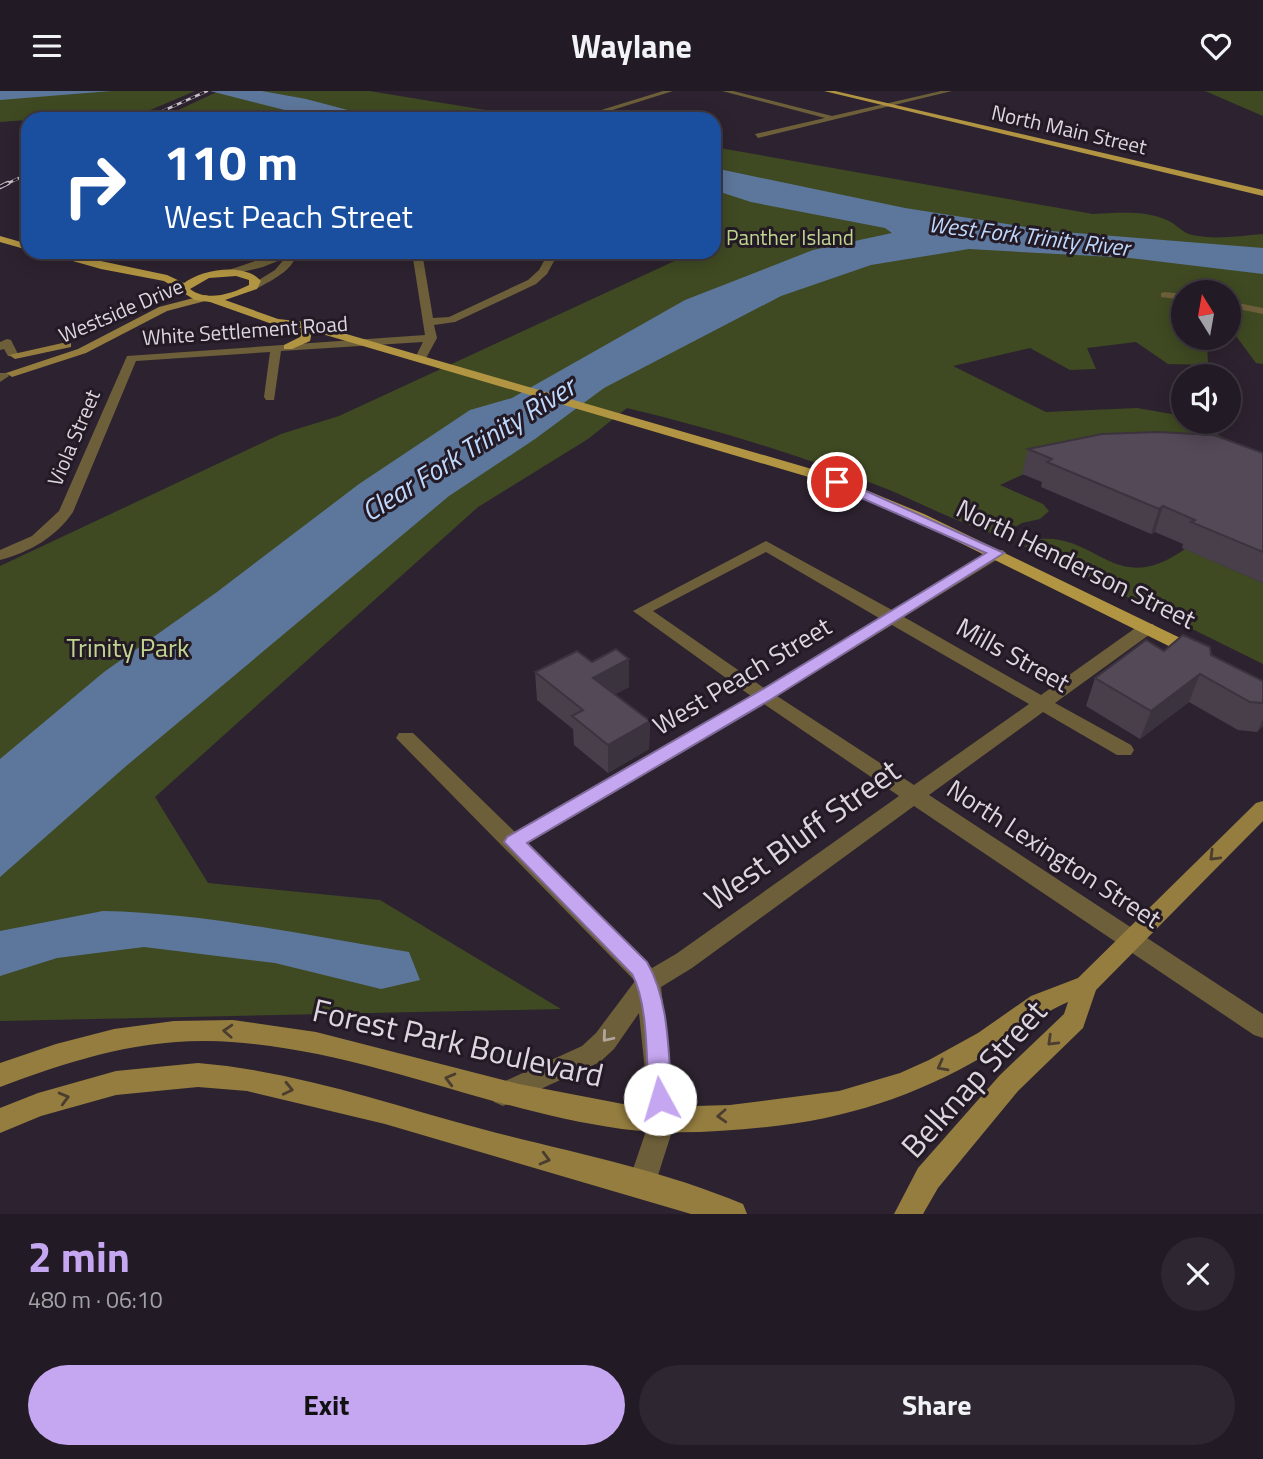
<!DOCTYPE html>
<html lang="en">
<head>
<meta charset="utf-8">
<style>
  body { margin:0; font-family:"Titillium Web",sans-serif; background:#2e2731; color:#f1f3f6; height:100vh; display:flex; flex-direction:column; font-size:26px; white-space:nowrap }
  * { box-sizing:border-box; margin:0 }
  p { font-size:23px; color:#a2a1a6 }
  .icon { flex:none; width:38px; height:38px; fill:none; stroke:currentColor; stroke-width:2; stroke-linecap:round; stroke-linejoin:round }
  .map { position:relative; height:1123px; overflow:hidden }
  .drawer { display:flex; flex-direction:column; background:#221a24; flex:1 }
  .drawer>* { flex:none }
  .hud { position:absolute; left:21px; top:21px; width:700px; height:147px; border-radius:21px; box-shadow:0 4px 18px #0003,0 0 0 2px #3f3841; background:#1a4fa0; color:#fff; overflow:hidden }
  .needle { width:46px; rotate:349deg }
  .fabs { position:absolute; left:1171px; top:189px; display:grid; gap:14px }
  .fabs a { display:grid; place-items:center; width:70px; height:70px; border-radius:50%; background:#221a24; box-shadow:0 4px 18px #0003,0 0 0 2px #3f3841; font-size:35px }
  .pin { position:absolute; display:grid; place-items:center; width:60px; height:60px; color:#fff; margin:-30px; border:4px solid #fff; border-radius:50%; box-shadow:0 2px 7px #0007 }
  .me { position:absolute; width:77px; margin:-38px; rotate:354deg; stroke-linejoin:round; filter:drop-shadow(0 0 5px #0008) }
  .turn { display:flex; align-items:center; gap:24px; height:147px; padding:0 28px; font-size:32px }
  .turn .icon { width:91px; height:91px; stroke-width:2.5 }
  .turn b { display:block; font-size:49px; line-height:60px }
  .round { display:grid; place-items:center; flex:none; width:74px; height:74px; border-radius:37px; background:#2e2731 }
  .headline { display:flex; align-items:center; justify-content:space-between; height:119px; padding:0 28px }
  h1 { font-size:42px; font-weight:700; line-height:52px; color:#c5a6f0 }
  .primary-button { display:flex; gap:14px; margin-top:auto; padding:14px 28px }
  .primary-button a { flex:1; height:80px; border-radius:42px; background:#c5a6f0; color:#111; font-size:28px; font-weight:700; line-height:80px; text-align:center }
  .primary-button a+a { background:#2e2731; color:#f1f3f6 }
  header { display:flex; justify-content:space-between; align-items:center; height:91px; padding:0 28px; background:#221a24; font-size:32px; font-weight:700 }
  .map>svg:first-child { display:block }
  .green { fill:#3f4a22 }
  .water { fill:#5d779c }
  .lines { fill:none; stroke-linecap:round; stroke-linejoin:round }
  .minor { fill:#6d5f39; fill-rule:evenodd }
  .secondary { fill:#947d3f; fill-rule:evenodd }
  .primary { fill:#b29542; fill-rule:evenodd }
  .rail-far1-casing { stroke:#c8c1ca; stroke-width:2.5 }
  .rail-casing { stroke:#c8c1ca; stroke-width:4.5 }
  .rail-far1 { stroke:#231a26; stroke-width:2; stroke-dasharray:5; stroke-linecap:butt }
  .rail { stroke:#231a26; stroke-width:2.5; stroke-dasharray:7; stroke-linecap:butt }
  .wall { fill:#483f4b }
  .shaded-wall { fill:#3b333d }
  .building { fill:#544957; stroke:#3b333d; stroke-width:2 }
  .oneway { stroke:#4b3d2f }
  .oneway2 { stroke:#b0a69c }
  .route { fill:#c5a6f0; stroke:#806c9c; stroke-width:2 }
  .labels { text-anchor:middle; stroke-width:6; stroke-linejoin:round; paint-order:stroke }
  .far-street-label { font-size:21px; fill:#dcd6de; stroke:#231a26 }
  .far-park-label { font-size:21px; fill:#c0d68f; stroke:#231a26 }
  .far-water-label { font-size:23px; font-style:italic; fill:#bed8fc; stroke:#231a26 }
  .street-label { font-size:26px; fill:#dcd6de; stroke:#231a26 }
  .park-label { font-size:26px; fill:#c0d68f; stroke:#231a26 }
  .water-label { font-size:28px; font-style:italic; fill:#bed8fc; stroke:#231a26 }
  .near-street-label { font-size:32px; fill:#dcd6de; stroke:#231a26 }
</style>
</head>
<body>
<header><svg class="icon" aria-label="menu" viewBox="0 0 24 24"><path d="M4 6h16M4 12h16M4 18h16"/></svg>Waylane<svg class="icon" aria-label="heart" viewBox="0 0 24 24"><path d="M12 20l-8-8c-3-5 5-10 8-4 3-6 11-1 8 4z"/></svg></header>
<div class="map">
<svg width="1263" height="1123" viewBox="0 0 1263 1123">
  <rect width="100%" height="100%" fill="#2d2330"/>
  <g class="green">
    <polygon points="0,0 195,0 148,20 0,31"/>
    <polygon points="219,0 369,0 540,28 159,28"/>
    <polygon points="1205,0 1263,0 1263,25"/>
    <path d="M714 56 1093 123C1118 122 1146 119 1169 130 1177 134 1183 142 1192 144 1215 149 1240 145 1263 143V273L1256 272 1233 241 1229 242 1228 201H1183V247H1215L1207 250 1208 274 1168 273 1136 251 1087 257 1096 278 1070 279 1030 257 953 275 1046 321 1137 317 1183 325V331H1226L1214 341 1250 364 1024 383 1000 394 1043 413 1049 420 1040 428 1022 432 1000 445C961 433 925 414 887 398 803 365 715 338 627 317L588 348 478 416 155 706 208 792 380 809 561 918 0 930V475L281 343 339 325 694 161H714Z"/>
    <path d="M1041 448C1099 444 1116 507 1185 458L1263 492V573L1024 455Z"/>
  </g>
  <g class="water">
    <polygon points="0,0 111,0 0,9"/>
    <polygon points="210,0 262,0 306,8 382,28 320,28"/>
    <polygon points="714,77 905,117 1051,140 1263,157 1263,183 1130,167 969,158 871,174 781,205 604,297 535,348 449,405 125,676 0,786 0,668 104,581 217,501 359,393 470,319 512,307 685,209 813,159 892,142 885,137 751,111 714,99"/>
    <path d="M103 820C207 822 307 845 409 861L420 889 381 898 275 872 144 856 57 867 0 885V840Z"/>
  </g>
  <g class="lines">
    <g class="minor">
      <polygon points="663,0 673,0 584,28 572,28"/>
      <polygon points="722,0 733,0 832,25 941,0 952,0 758,47 755,43 825,27"/>
      <path d="M282 161H296C296 178 272 189 258 197L249 195 275 179 285 167 263 176 225 185 220 182Z"/>
      <path d="M412 161H422L433 227 449 226 528 189 539 179 549 161H559L547 183 536 193 455 231 434 234 437 247 425 269 415 267 423 251 281 260 274 309H266L264 306 270 261 136 270 73 421C56 446 30 461 0 469V459L32 445 59 420 127 265 425 244Z"/>
      <polygon points="1165,201 1183,203 1183,209 1161,206 1161,202"/>
      <polygon points="1228,210 1263,217 1263,223 1228,216"/>
      <polygon points="7,248 11,249 18,263 16,265 8,265 4,258 0,259 0,251"/>
      <polygon points="0,282 7,282 9,285 0,291"/>
      <path d="M766 450 892 519 991 459H1003L1005 462 1003 465 904 526 1041 604 1141 533H1153L1156 537 1153 541 1055 612 1131 654 1134 659 1131 664H1117L1043 621 929 704 1263 923V947L1254 944 914 715 692 877 661 896 676 1028 652 1103 642 1107 632 1103 628 1093 650 1028 639 922 614 958 600 971 512 1011 503 1015 494 1011 490 1003 494 995 582 955 596 942 635 890 396 647 399 642H413L515 741 751 605 633 520ZM766 461 879 527 764 597 653 520ZM892 534 1029 613 914 694 777 605ZM764 613 899 705 676 863 652 877 527 753Z"/>
    </g>
    <g class="secondary">
      <polygon points="205,204 209,205 209,209 167,220 86,262 12,286 6,282 78,258 159,216"/>
      <polygon points="67,251 71,252 71,256 15,268 9,264"/>
      <path d="M1263 710V730L1096 899 1083 937 1018 1000 938 1097 923 1123H894L918 1077 1000 984 1064 923 1068 911C1037 924 1013 948 984 965 916 1005 845 1028 767 1036 720 1041 669 1044 622 1038 482 1019 349 952 207 950 135 949 66 971 0 996V972L56 953 114 938 174 930 233 929 316 941 519 993 623 1013 661 1016 730 1014 839 1000 900 982 929 969 978 942 1031 905 1078 887 1256 712Z"/>
      <path d="M198 972C296 980 388 1013 482 1038 569 1061 660 1078 743 1113L747 1123H691L385 1033 247 1000 198 996 116 1004 41 1025 0 1042V1017L38 1002 116 980Z"/>
    </g>
    <g class="primary">
      <polygon points="824,0 835,0 1263,99 1263,105"/>
      <polygon points="0,145 28,153 28,159 0,151"/>
      <path d="M41 161H58L167 184 184 192C202 178 245 171 261 190L257 198 225 209 278 228 305 231 822 381 924 423 1203 558 1206 562 1203 566H1191L914 429 812 387 312 240 310 250 292 258H284V254L300 246 301 237 272 233 210 211 195 209 164 190 101 178ZM236 185 249 189V194C231 203 207 211 190 198L209 187Z"/>
    </g>
    <g class="rail-far1-casing">
      <g id="rail-far1">
        <polyline points="145,28 207,0"/>
        <polyline points="4,94 28,83"/>
      </g>
    </g>
    <g class="rail-casing">
      <polyline id="rail" points="0,96 8,92"/>
    </g>
    <use href="#rail-far1" class="rail-far1"/>
    <use href="#rail" class="rail"/>
  </g>
  <g class="wall">
    <polygon points="1028,358 1263,362 1263,492 1182,457 1183,453 1155,441 1151,443 1041,396 1042,391 1022,383"/>
    <polygon points="1164,560 1211,564 1263,590 1263,635 1257,641 1238,639 1189,611 1140,648 1086,615 1095,587"/>
    <polygon points="592,571 629,596 615,603 650,630 649,658 608,682 574,654 573,638 537,609 535,581"/>
  </g>
  <g class="shaded-wall">
    <polygon points="1163,415 1155,441 1151,443 1159,418"/>
    <polygon points="629,568 629,596 594,615 593,587"/>
    <polygon points="1200,583 1189,611 1140,648 1151,620"/>
    <polygon points="1263,628 1263,635 1257,641"/>
    <polygon points="650,630 649,658 608,682 608,654"/>
  </g>
  <g class="building">
    <polygon points="1158,341 1214,344 1263,362 1263,461 1191,431 1195,429 1163,415 1159,418 1047,371 1052,368 1028,358 1102,343"/>
    <polygon points="1183,544 1210,556 1211,564 1263,590 1263,612 1250,611 1200,583 1151,620 1095,587 1146,549 1164,560"/>
    <polygon points="616,558 629,568 593,587 650,630 608,654 572,625 583,619 535,581 577,560 592,571"/>
  </g>
  <defs><path id="oneway-chevron" d="M-2-3.5L2.5 0L-2 3.5" fill="none" stroke-width="1.6" stroke-linecap="round" stroke-linejoin="round" transform="scale(1.75)"/></defs>
  <g class="oneway">
    <use href="#oneway-chevron" transform="translate(1214 765) rotate(135)"/>
    <use href="#oneway-chevron" transform="translate(228 940) rotate(-177)"/>
    <use href="#oneway-chevron" transform="translate(1052 950) rotate(136)"/>
    <use href="#oneway-chevron" transform="translate(942 975) rotate(152)"/>
    <use href="#oneway-chevron" transform="translate(450 988) rotate(-165)"/>
    <use href="#oneway-chevron" transform="translate(288 998) rotate(13)"/>
    <use href="#oneway-chevron" transform="translate(64 1007) rotate(-15)"/>
    <use href="#oneway-chevron" transform="translate(722 1025) rotate(177)"/>
    <use href="#oneway-chevron" transform="translate(545 1068) rotate(15)"/>
  </g>
  <use class="oneway2" href="#oneway-chevron" transform="translate(607 946) rotate(130)"/>
  <path class="route" d="M837 387 1004 462 770 609 527 752 647 871C670 911 668 962 672 1008L669 1015 660 1019 652 1015 649 1008C646 972 649 914 632 883L504 751 507 746 758 601 986 462 832 394V389Z"/>
  <g class="labels">
    <g class="far-street-label">
      <text transform="translate(1069 39) rotate(13)" y="7">North Main Street</text>
      <text transform="translate(121 220) rotate(-23)" y="7">Westside Drive</text>
      <text transform="translate(245 240) rotate(-4)" y="7">White Settlement Road</text>
      <text transform="translate(74 347) rotate(-67)" y="7">Viola Street</text>
    </g>
    <g class="far-park-label">
      <text x="790" y="154">Panther Island</text>
    </g>
    <g class="far-water-label">
      <text transform="translate(1029 145) rotate(7)" y="8">West Fork Trinity River</text>
    </g>
    <g class="street-label">
      <text transform="translate(1076 473) rotate(26)" y="9">North Henderson Street</text>
      <text transform="translate(1013 564) rotate(29)" y="9">Mills Street</text>
      <text transform="translate(742 585) rotate(-31)" y="9">West Peach Street</text>
      <text transform="translate(1054 763) rotate(33)" y="9">North Lexington Street</text>
    </g>
    <g class="park-label">
      <text x="128" y="566">Trinity Park</text>
    </g>
    <g class="water-label">
      <text transform="translate(468 358) rotate(-32)" y="10">Clear Fork Trinity River</text>
    </g>
    <g class="near-street-label">
      <text transform="translate(802 744) rotate(-36)" y="11">West Bluff Street</text>
      <text transform="translate(458 952) rotate(13)" y="11">Forest Park Boulevard</text>
      <text transform="translate(974 988) rotate(-48)" y="11">Belknap Street</text>
    </g>
  </g>
</svg>
<div class="fabs">
<a><svg class="needle" viewBox="-14 -14 28 28"><path d="M0-13l5 13h-10z" fill="#e53935"/><path d="M0 13l5-13h-10z" fill="#a2a1a6"/></svg></a>
<a><svg class="icon" aria-label="sound" viewBox="0 0 24 24"><path d="M4 9h4l5-4v14l-5-4H4zM17 9q2 3 0 6"/></svg></a>
</div>
<div class="pin" style="left:837px;top:391px;background:#d93025"><svg class="icon" aria-label="arrive" viewBox="0 0 24 24"><path d="M6 21V4h12l-3 4 3 4H6"/></svg></div>
<svg class="me" style="left:660px;top:1008px" viewBox="-20 -20 40 40"><circle r="19" fill="#fff"/><path d="M0-13L10 11 0 6-10 11z" fill="#c5a6f0"/></svg>
<div class="hud">
<div class="turn"><svg class="icon" aria-label="right" viewBox="0 0 24 24"><path d="M7 20v-9h11M14 6l5 5-5 5"/></svg><div><b>110 m</b>West Peach Street</div></div>
</div>
</div>
<section class="drawer">
<div class="headline"><div><h1>2 min</h1><p>480 m · 06:10</p></div><a class="round"><svg class="icon" aria-label="close" viewBox="0 0 24 24"><path d="M6 6l12 12M18 6L6 18"/></svg></a></div>
<div class="primary-button"><a>Exit</a><a>Share</a></div>
</section>
</body>
</html>
